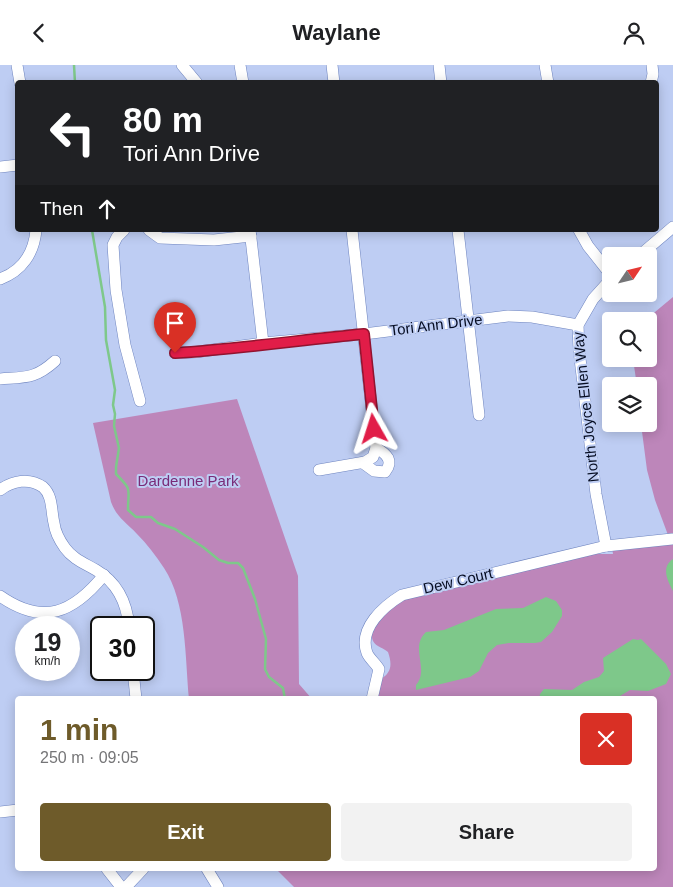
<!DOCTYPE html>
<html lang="en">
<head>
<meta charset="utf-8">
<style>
  body { margin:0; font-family:Arial,sans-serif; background:#f2f2f2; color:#202124; height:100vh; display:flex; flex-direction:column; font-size:19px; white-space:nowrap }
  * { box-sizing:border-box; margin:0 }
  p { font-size:16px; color:#757577 }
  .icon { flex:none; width:28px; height:28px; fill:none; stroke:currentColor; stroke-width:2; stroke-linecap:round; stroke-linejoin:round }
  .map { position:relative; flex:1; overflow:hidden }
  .details { position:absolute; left:15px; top:631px; width:642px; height:175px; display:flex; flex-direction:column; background:#fff; border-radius:5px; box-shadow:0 2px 12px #0003 }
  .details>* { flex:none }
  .top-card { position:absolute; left:15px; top:15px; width:644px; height:152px; border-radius:5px; box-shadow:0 2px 12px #0003; background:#202124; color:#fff; overflow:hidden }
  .needle { width:32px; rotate:55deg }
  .controls { position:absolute; left:602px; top:182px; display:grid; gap:10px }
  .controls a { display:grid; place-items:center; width:55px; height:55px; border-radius:5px; background:#fff; box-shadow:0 2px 12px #0003; font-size:25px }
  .speed { position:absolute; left:15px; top:551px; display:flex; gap:10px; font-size:25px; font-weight:700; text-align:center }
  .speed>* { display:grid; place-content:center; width:65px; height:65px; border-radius:50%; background:#fff; box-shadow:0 2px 12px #0003; line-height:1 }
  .speed small { font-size:12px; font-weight:400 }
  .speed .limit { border:2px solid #111; border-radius:8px; background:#fff; color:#111 }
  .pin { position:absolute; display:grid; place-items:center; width:42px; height:42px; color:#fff; margin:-51px -21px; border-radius:50% 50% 50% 0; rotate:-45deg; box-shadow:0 0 5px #0007 }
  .pin .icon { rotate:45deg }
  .me { position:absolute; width:55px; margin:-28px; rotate:354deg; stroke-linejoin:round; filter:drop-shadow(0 0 4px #0008) }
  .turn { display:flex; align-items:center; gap:18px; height:105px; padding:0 25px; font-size:22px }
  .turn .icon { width:65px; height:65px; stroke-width:2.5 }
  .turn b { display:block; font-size:35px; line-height:42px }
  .then { display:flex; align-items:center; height:48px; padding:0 25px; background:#0003; gap:10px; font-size:19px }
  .round { display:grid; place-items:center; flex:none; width:52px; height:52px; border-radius:5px; background:#f2f2f2 }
  .summary { display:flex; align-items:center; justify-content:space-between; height:85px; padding:0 25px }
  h1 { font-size:30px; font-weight:600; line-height:38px; color:#6e5b2a }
  .primary-button { display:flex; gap:10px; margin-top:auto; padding:10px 25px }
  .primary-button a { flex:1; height:58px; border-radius:5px; background:#6e5b2a; color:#fff; font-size:20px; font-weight:600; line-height:58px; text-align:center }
  .primary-button a+a { background:#f2f2f2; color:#202124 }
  header { display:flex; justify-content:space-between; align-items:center; height:65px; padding:0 25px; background:#fff; font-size:22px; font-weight:600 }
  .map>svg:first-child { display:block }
  .green { fill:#bd86ba }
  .water { fill:#7ec88a }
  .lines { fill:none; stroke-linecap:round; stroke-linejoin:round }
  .stream { stroke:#7ec88a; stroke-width:2.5 }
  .minor-casing { stroke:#6e84bf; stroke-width:12 }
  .minor { stroke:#fff; stroke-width:11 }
  .route-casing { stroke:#92132f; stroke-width:12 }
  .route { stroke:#e11d48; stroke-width:9 }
  .labels { text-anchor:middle; stroke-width:4; stroke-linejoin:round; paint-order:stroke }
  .street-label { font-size:15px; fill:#060d22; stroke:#becdf3 }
  .park-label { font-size:15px; fill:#792b78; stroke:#becdf3 }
</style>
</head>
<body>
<header><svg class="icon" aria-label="back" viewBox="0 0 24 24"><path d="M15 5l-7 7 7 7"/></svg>Waylane<svg class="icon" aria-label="person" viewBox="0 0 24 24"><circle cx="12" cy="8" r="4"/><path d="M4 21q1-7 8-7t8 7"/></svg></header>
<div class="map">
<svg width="673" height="822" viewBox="0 0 673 822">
  <rect width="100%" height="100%" fill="#becdf3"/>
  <g class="green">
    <path d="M673 232V822H294L276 804H655V634H376L381 614C392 607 392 599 388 587 384 583 376 582 373 576 367 564 387 544 396 538 400 535 406 534 411 531L596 489H613L611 476 668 470 655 435 647 405 641 359H649V321H637L633 294H649V256H647L649 252Z"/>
    <path d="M237 334 298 511 299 619 312 634H189C185 593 187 538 164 503 156 491 147 479 137 469 126 457 117 453 111 437L93 358Z"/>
  </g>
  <g class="water">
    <path d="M673 494V526C667 515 661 502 673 494Z"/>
    <path d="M546 532 556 536 562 545V551L552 567 541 577 535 578H509L497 580 488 588 479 606 470 612 416 625V620C430 604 409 583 426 567L444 565 496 544 523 543Z"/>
    <polygon points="633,574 638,575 641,574 666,599 671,609 666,619 648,626 630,625 615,634 539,634 540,629 544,624 572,625 584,617 599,612 604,606 603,593"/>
  </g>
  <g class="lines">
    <g class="stream">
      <polyline points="74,0 75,18"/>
      <path d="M92 165 105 242 106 275 115 325 113 340 115 349 114 361 119 383 116 402V409C133 426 128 423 128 445L136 452H151L158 458 175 464 203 482 219 495 228 498H238L243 503 255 534 266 574 265 604 269 612 283 623 285 634"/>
    </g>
    <g class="minor-casing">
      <g id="minor">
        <polyline points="17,0 20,18"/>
        <polyline points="182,0 197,18"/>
        <polyline points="240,0 243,18"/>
        <polyline points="332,0 334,18"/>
        <polyline points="439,0 441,18"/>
        <polyline points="545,0 548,18"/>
        <polyline points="651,18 653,9 652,0"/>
        <polyline points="0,102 18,100"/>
        <polyline points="124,165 117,172 113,180 116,225 125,280 140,336"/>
        <polyline points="149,165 160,173 214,175 251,171"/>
        <polyline points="250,165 263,278"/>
        <polyline points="458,165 479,350"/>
        <polyline points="579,165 588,181 611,210"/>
        <polyline points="639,191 673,162"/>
        <path d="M0 214C22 206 34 188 36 165"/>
        <polyline points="175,288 196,287 263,278 364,269 508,251 532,252 578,260"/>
        <path d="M0 314C26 312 35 314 55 296"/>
        <path d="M363 398 374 406 385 407C394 396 387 389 376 383"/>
        <polyline points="319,405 365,397 373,392 376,383 352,165"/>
        <path d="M0 425C12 416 29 412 43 422 53 431 51 446 54 458 55 467 60 476 65 483 73 494 84 498 96 505 118 518 127 538 129 562"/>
        <polyline points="606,481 596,429 579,285 578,260 593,234 611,214"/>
        <path d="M0 531C43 561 73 548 104 510"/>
        <polyline points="133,605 136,634"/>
        <path d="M372 634 379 604C376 599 369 593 367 588 358 563 384 541 402 530L606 481 672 474"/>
        <polyline points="0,747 18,745"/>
        <polyline points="107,804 121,822"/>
        <polyline points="207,804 218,822"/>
        <polyline points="126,822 143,804"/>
      </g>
    </g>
    <use href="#minor" class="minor"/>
  </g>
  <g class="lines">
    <g class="route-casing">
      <path id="route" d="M175 288C238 284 301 275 364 269L374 364"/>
    </g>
    <use href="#route" class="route"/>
  </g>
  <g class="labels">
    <g class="street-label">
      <text transform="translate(436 260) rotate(-7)" y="5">Tori Ann Drive</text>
      <text transform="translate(586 342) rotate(-96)" y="5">North Joyce Ellen Way</text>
      <text transform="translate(458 516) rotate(-13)" y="5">Dew Court</text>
    </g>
    <g class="park-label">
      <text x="188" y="421">Dardenne Park</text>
    </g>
  </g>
</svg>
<div class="controls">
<a><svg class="needle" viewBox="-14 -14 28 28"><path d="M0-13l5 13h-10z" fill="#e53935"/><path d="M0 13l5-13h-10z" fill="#757577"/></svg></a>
<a><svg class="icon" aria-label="search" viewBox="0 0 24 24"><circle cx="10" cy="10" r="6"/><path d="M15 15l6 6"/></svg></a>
<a><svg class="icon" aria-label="layers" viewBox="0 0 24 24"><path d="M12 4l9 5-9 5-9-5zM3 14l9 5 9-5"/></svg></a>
</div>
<div class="speed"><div>19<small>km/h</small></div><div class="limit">30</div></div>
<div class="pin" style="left:175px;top:288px;background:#d93025"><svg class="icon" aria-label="arrive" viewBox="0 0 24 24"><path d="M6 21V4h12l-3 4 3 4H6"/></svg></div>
<svg class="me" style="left:374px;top:364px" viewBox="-20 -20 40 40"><path d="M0-17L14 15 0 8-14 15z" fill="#e11d48" stroke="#fff" stroke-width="4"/></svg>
<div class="top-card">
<div class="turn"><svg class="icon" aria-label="left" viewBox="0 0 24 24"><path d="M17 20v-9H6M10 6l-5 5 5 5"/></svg><div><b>80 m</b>Tori Ann Drive</div></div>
<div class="then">Then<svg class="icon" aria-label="ahead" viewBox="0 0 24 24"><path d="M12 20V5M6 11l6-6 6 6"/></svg></div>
</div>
<section class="details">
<div class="summary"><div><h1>1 min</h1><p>250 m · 09:05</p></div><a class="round" style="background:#d93025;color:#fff"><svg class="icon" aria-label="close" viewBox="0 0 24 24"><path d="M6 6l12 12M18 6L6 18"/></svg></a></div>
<div class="primary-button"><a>Exit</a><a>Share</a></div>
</section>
</div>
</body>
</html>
